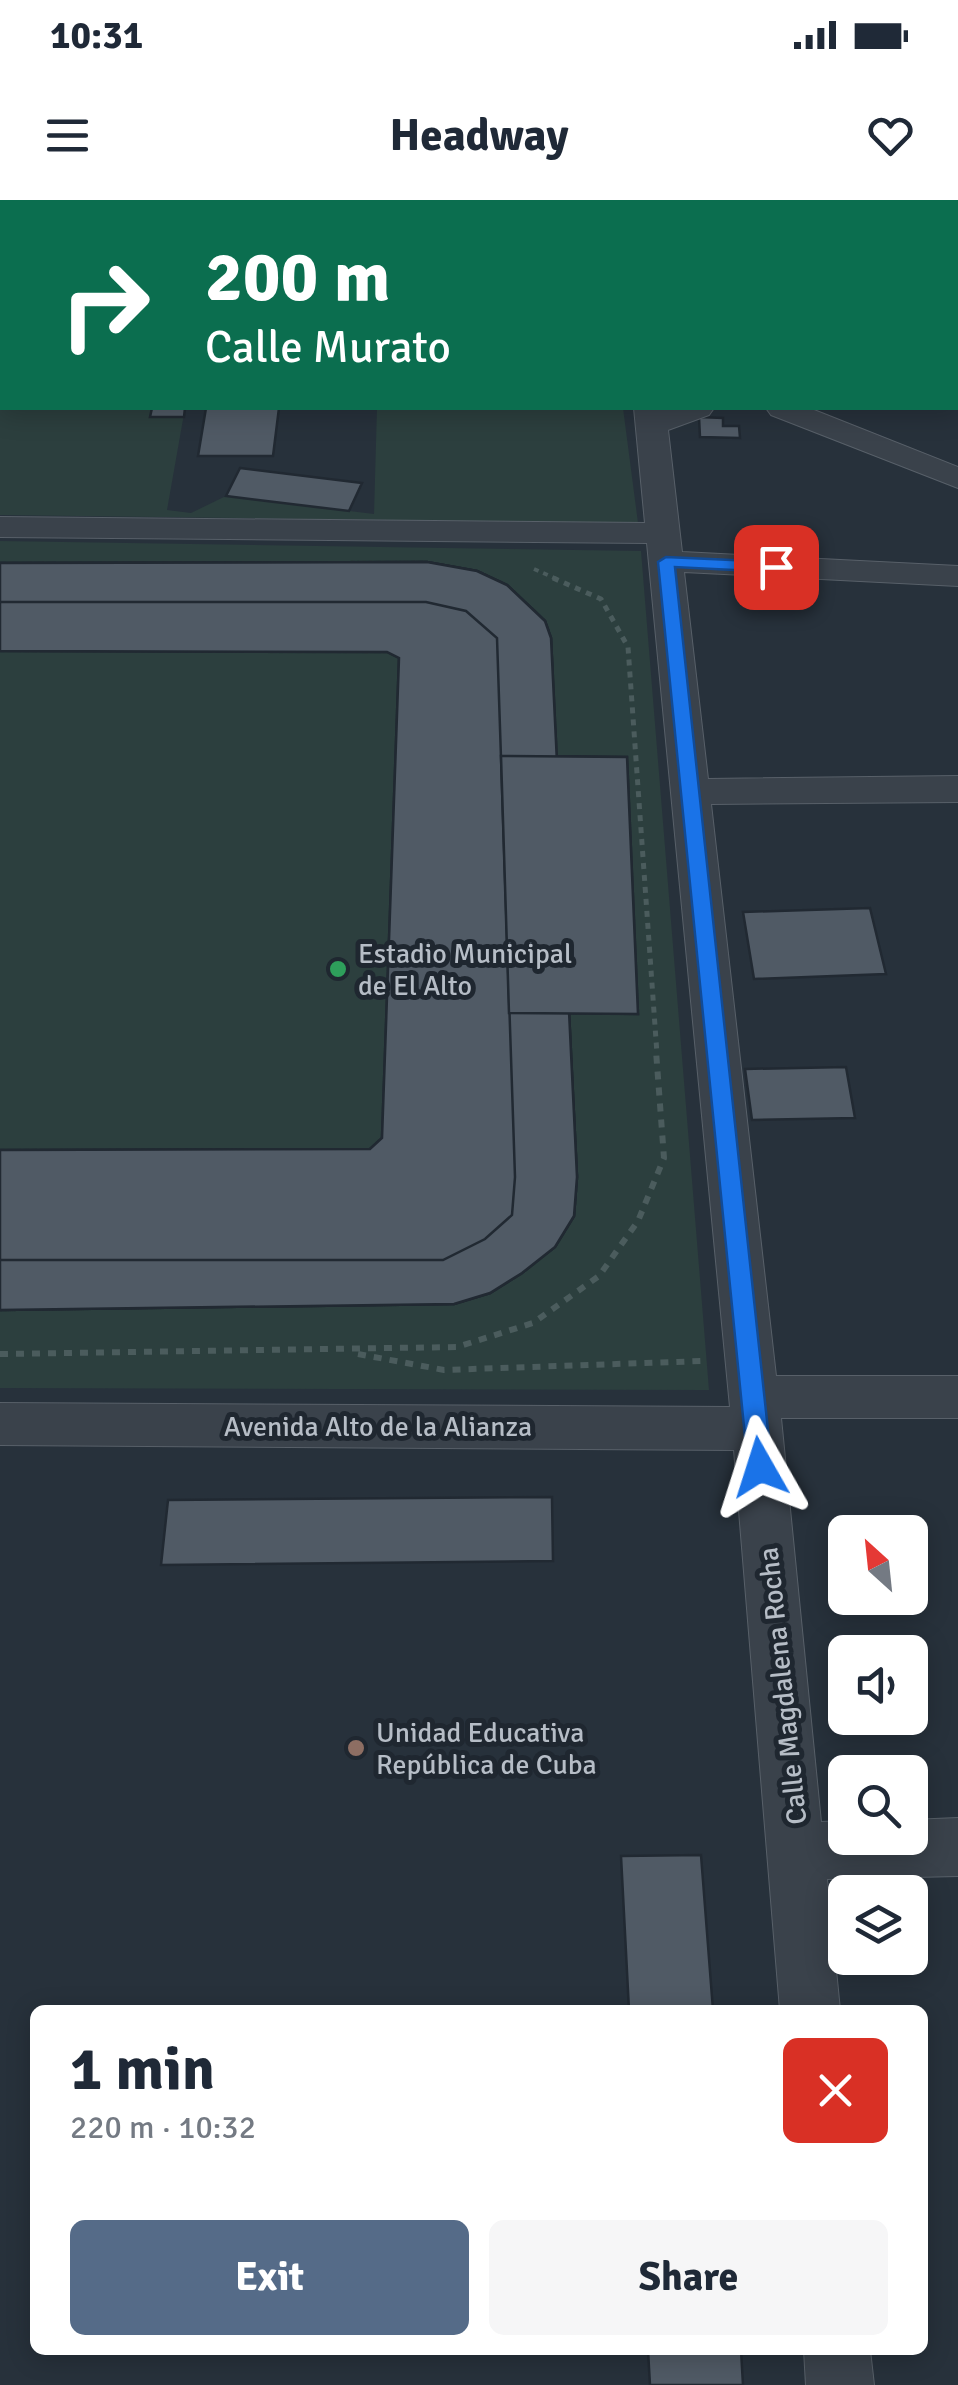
<!DOCTYPE html>
<html lang="en">
<head>
<meta charset="utf-8">
<style>
  body { margin:0; font-family:Signika,sans-serif; background:#f6f6f7; color:#1f2937; height:100vh; display:flex; flex-direction:column; font-size:38px; white-space:nowrap }
  * { box-sizing:border-box; margin:0 }
  p { font-size:32px; color:#747a83 }
  .icon { flex:none; width:55px; height:55px; fill:none; stroke:currentColor; stroke-width:2; stroke-linecap:round; stroke-linejoin:round }
  .map { position:relative; flex:1; overflow:hidden }
  .sheet { position:absolute; left:30px; top:1805px; width:898px; height:350px; display:flex; flex-direction:column; background:#fff; border-radius:15px; box-shadow:0 5px 25px #0003 }
  .sheet>* { flex:none }
  .banner { position:absolute; left:0px; top:0px; width:960px; height:210px; box-shadow:0 5px 25px #0003; background:#0b6e4f; color:#fff; overflow:hidden }
  .needle { width:65px; rotate:333deg }
  .fabs { position:absolute; left:828px; top:1315px; display:grid; gap:20px }
  .fabs a { display:grid; place-items:center; width:100px; height:100px; border-radius:15px; background:#fff; box-shadow:0 5px 25px #0003; font-size:50px }
  .pin { position:absolute; display:grid; place-items:center; width:85px; height:85px; color:#fff; margin:-42px; border-radius:20px; box-shadow:0 5px 15px #0006 }
  .me { position:absolute; width:110px; margin:-55px; rotate:354deg; stroke-linejoin:round; filter:drop-shadow(0 0 8px #0008) }
  .turn { display:flex; align-items:center; gap:35px; height:210px; padding:0 40px; font-size:45px }
  .turn .icon { width:130px; height:130px; stroke-width:2.5 }
  .turn b { display:block; font-size:70px; line-height:85px }
  .round { display:grid; place-items:center; flex:none; width:105px; height:105px; border-radius:15px; background:#f6f6f7 }
  .head { display:flex; align-items:center; justify-content:space-between; height:170px; padding:0 40px }
  h1 { font-size:60px; font-weight:700; line-height:75px }
  .button { display:flex; gap:20px; margin-top:auto; padding:20px 40px }
  .button a { flex:1; height:115px; border-radius:15px; background:#556b88; color:#fff; font-size:40px; font-weight:700; line-height:115px; text-align:center }
  .button a+a { background:#f6f6f7; color:#1f2937 }
  .status { display:flex; justify-content:space-between; align-items:center; height:70px; padding:0 50px; background:#fff; direction:ltr }
  .status svg { height:28px; fill:currentColor }
  header { display:flex; justify-content:space-between; align-items:center; height:130px; padding:0 40px; background:#fff; font-size:45px; font-weight:700 }
  .map>svg:first-child { display:block }
  .green { fill:#2c3f3e }
  .building { fill:#505a65; stroke:#212932; stroke-width:2.5 }
  .lines { fill:none; stroke-linecap:round; stroke-linejoin:round }
  .minor-casing { stroke:#586069; stroke-width:2 }
  .path-far2 { stroke:#4b5c5d; stroke-width:4; stroke-dasharray:5 5; stroke-linecap:butt }
  .path-far1 { stroke:#4b5c5d; stroke-width:5; stroke-dasharray:6 6; stroke-linecap:butt }
  .path { stroke:#4b5c5d; stroke-width:6; stroke-dasharray:8 8; stroke-linecap:butt }
  .minor { fill:#3a424b; fill-rule:evenodd }
  .route { fill:#1a73e8; stroke:#114b97; stroke-width:2.5 }
  .leisure-dot { fill:#2e9e5b; stroke:#1f2730; stroke-width:4 }
  .education-dot { fill:#8d6e63; stroke:#1f2730; stroke-width:4 }
  .labels { text-anchor:middle; stroke-width:10; stroke-linejoin:round; paint-order:stroke }
  .poi-label { font-size:28px; fill:#b6bdc6; stroke:#1f2730; text-anchor:start }
  .street-label { font-size:28px; fill:#b6bdc6; stroke:#1f2730 }
</style>
</head>
<body>
<div class="status"><b>10:31</b><svg viewBox="0 0 49 12"><path d="M0 12V9h3v3zM5 12V6h3v6zM10 12V3h3v9zM15 12V0h3v12zM26 1h20v11H26zM47 4h2v5h-2z"/></svg></div>
<header><svg class="icon" aria-label="menu" viewBox="0 0 24 24"><path d="M4 6h16M4 12h16M4 18h16"/></svg>Headway<svg class="icon" aria-label="heart" viewBox="0 0 24 24"><path d="M12 20l-8-8c-3-5 5-10 8-4 3-6 11-1 8 4z"/></svg></header>
<div class="map">
<svg width="958" height="2185" viewBox="0 0 958 2185">
  <rect width="100%" height="100%" fill="#27313b"/>
  <g class="green">
    <polygon points="0,167 2,208 185,208 167,310 191,313 226,296 374,314 377,208 623,208 638,323 0,315"/>
    <polygon points="0,341 641,351 709,1190 0,1188"/>
  </g>
  <g class="building">
    <polygon points="152,208 185,208 184,217 150,217"/>
    <polygon points="206,208 279,208 273,256 198,256"/>
    <polygon points="699,217 723,218 723,226 739,226 740,238 700,237"/>
    <polygon points="240,268 362,283 349,311 226,296"/>
    <polygon points="427,362 477,371 507,385 545,421 551,438 556,556 627,557 638,814 569,813 577,977 574,1016 555,1047 522,1073 490,1093 454,1104 0,1110 0,950 370,949 382,938 399,458 387,452 0,451 0,363"/>
    <polygon points="427,362 477,371 507,385 545,421 551,438 577,977 574,1016 555,1047 522,1073 490,1093 454,1104 0,1110 0,950 370,949 382,938 399,458 387,452 0,451 0,363"/>
    <polygon points="427,362 477,371 507,385 545,421 551,438 577,977 574,1016 555,1047 522,1073 490,1093 454,1104 0,1110 0,1060 443,1060 485,1039 512,1015 515,977 497,438 466,411 426,402 0,402 0,363"/>
    <polygon points="501,556 627,557 638,814 509,813"/>
    <polygon points="870,708 886,774 754,779 743,712"/>
    <polygon points="846,867 855,918 752,920 745,869"/>
    <polygon points="552,1297 553,1361 161,1365 168,1300"/>
    <polygon points="701,1655 713,1810 629,1810 621,1656"/>
    <polygon points="648,2150 741,2150 743,2185 650,2185"/>
  </g>
  <g class="lines">
    <g class="minor-casing">
      <g id="minor">
        <polygon points="281,0 313,0 315,2 283,2"/>
        <polygon points="656,0 688,0 690,2 658,2"/>
        <rect x="0" y="137" width="2" height="18"/>
        <polygon points="634,208 714,208 709,215 668,230 682,352 958,366 958,386 684,372 708,579 958,576 958,602 711,604 776,1176 958,1176 958,1218 781,1218 821,1622 845,1621 845,1638 910,1638 910,1620 958,1618 958,1676 827,1679 840,1810 780,1810 734,1250 0,1245 0,1203 730,1207 647,343 0,337 0,317 645,323"/>
        <polygon points="766,208 809,208 958,267 958,288 771,215"/>
        <polygon points="804,2150 870,2150 874,2185 806,2185"/>
      </g>
    </g>
    <polyline class="path-far2" points="534,369 559,380"/>
    <polyline class="path-far1" points="553,378 601,399 628,447 657,854"/>
    <g class="path">
      <polyline points="0,1154 457,1147 533,1123 599,1076 638,1021 664,958 656,851"/>
      <polyline points="358,1154 444,1170 703,1161"/>
    </g>
    <use href="#minor" class="minor"/>
  </g>
  <polygon class="route" points="666,357 776,362 784,367 776,372 675,367 772,1267 769,1275 760,1278 752,1275 748,1267 658,362"/>
  <circle class="leisure-dot" cx="338" cy="769" r="10"/>
  <circle class="education-dot" cx="356" cy="1548" r="10"/>
  <g class="labels">
    <g class="poi-label">
      <text x="358" y="763">Estadio Municipal<tspan x="358" dy="32">de El Alto</tspan></text>
      <text x="376" y="1542">Unidad Educativa<tspan x="376" dy="32">República de Cuba</tspan></text>
    </g>
    <g class="street-label">
      <text x="378" y="1236">Avenida Alto de la Alianza</text>
      <text transform="translate(782 1486) rotate(-96)" y="10">Calle Magdalena Rocha</text>
    </g>
  </g>
</svg>
<div class="fabs">
<a><svg class="needle" viewBox="-14 -14 28 28"><path d="M0-13l5 13h-10z" fill="#e53935"/><path d="M0 13l5-13h-10z" fill="#747a83"/></svg></a>
<a><svg class="icon" aria-label="sound" viewBox="0 0 24 24"><path d="M4 9h4l5-4v14l-5-4H4zM17 9q2 3 0 6"/></svg></a>
<a><svg class="icon" aria-label="search" viewBox="0 0 24 24"><circle cx="10" cy="10" r="6"/><path d="M15 15l6 6"/></svg></a>
<a><svg class="icon" aria-label="layers" viewBox="0 0 24 24"><path d="M12 4l9 5-9 5-9-5zM3 14l9 5 9-5"/></svg></a>
</div>
<div class="pin" style="left:776px;top:367px;background:#d93025"><svg class="icon" aria-label="arrive" viewBox="0 0 24 24"><path d="M6 21V4h12l-3 4 3 4H6"/></svg></div>
<svg class="me" style="left:760px;top:1267px" viewBox="-20 -20 40 40"><path d="M0-17L14 15 0 8-14 15z" fill="#1a73e8" stroke="#fff" stroke-width="4"/></svg>
<div class="banner">
<div class="turn"><svg class="icon" aria-label="right" viewBox="0 0 24 24"><path d="M7 20v-9h11M14 6l5 5-5 5"/></svg><div><b>200 m</b>Calle Murato</div></div>
</div>
<section class="sheet">
<div class="head"><div><h1>1 min</h1><p>220 m · 10:32</p></div><a class="round" style="background:#d93025;color:#fff"><svg class="icon" aria-label="close" viewBox="0 0 24 24"><path d="M6 6l12 12M18 6L6 18"/></svg></a></div>
<div class="button"><a>Exit</a><a>Share</a></div>
</section>
</div>
</body>
</html>
